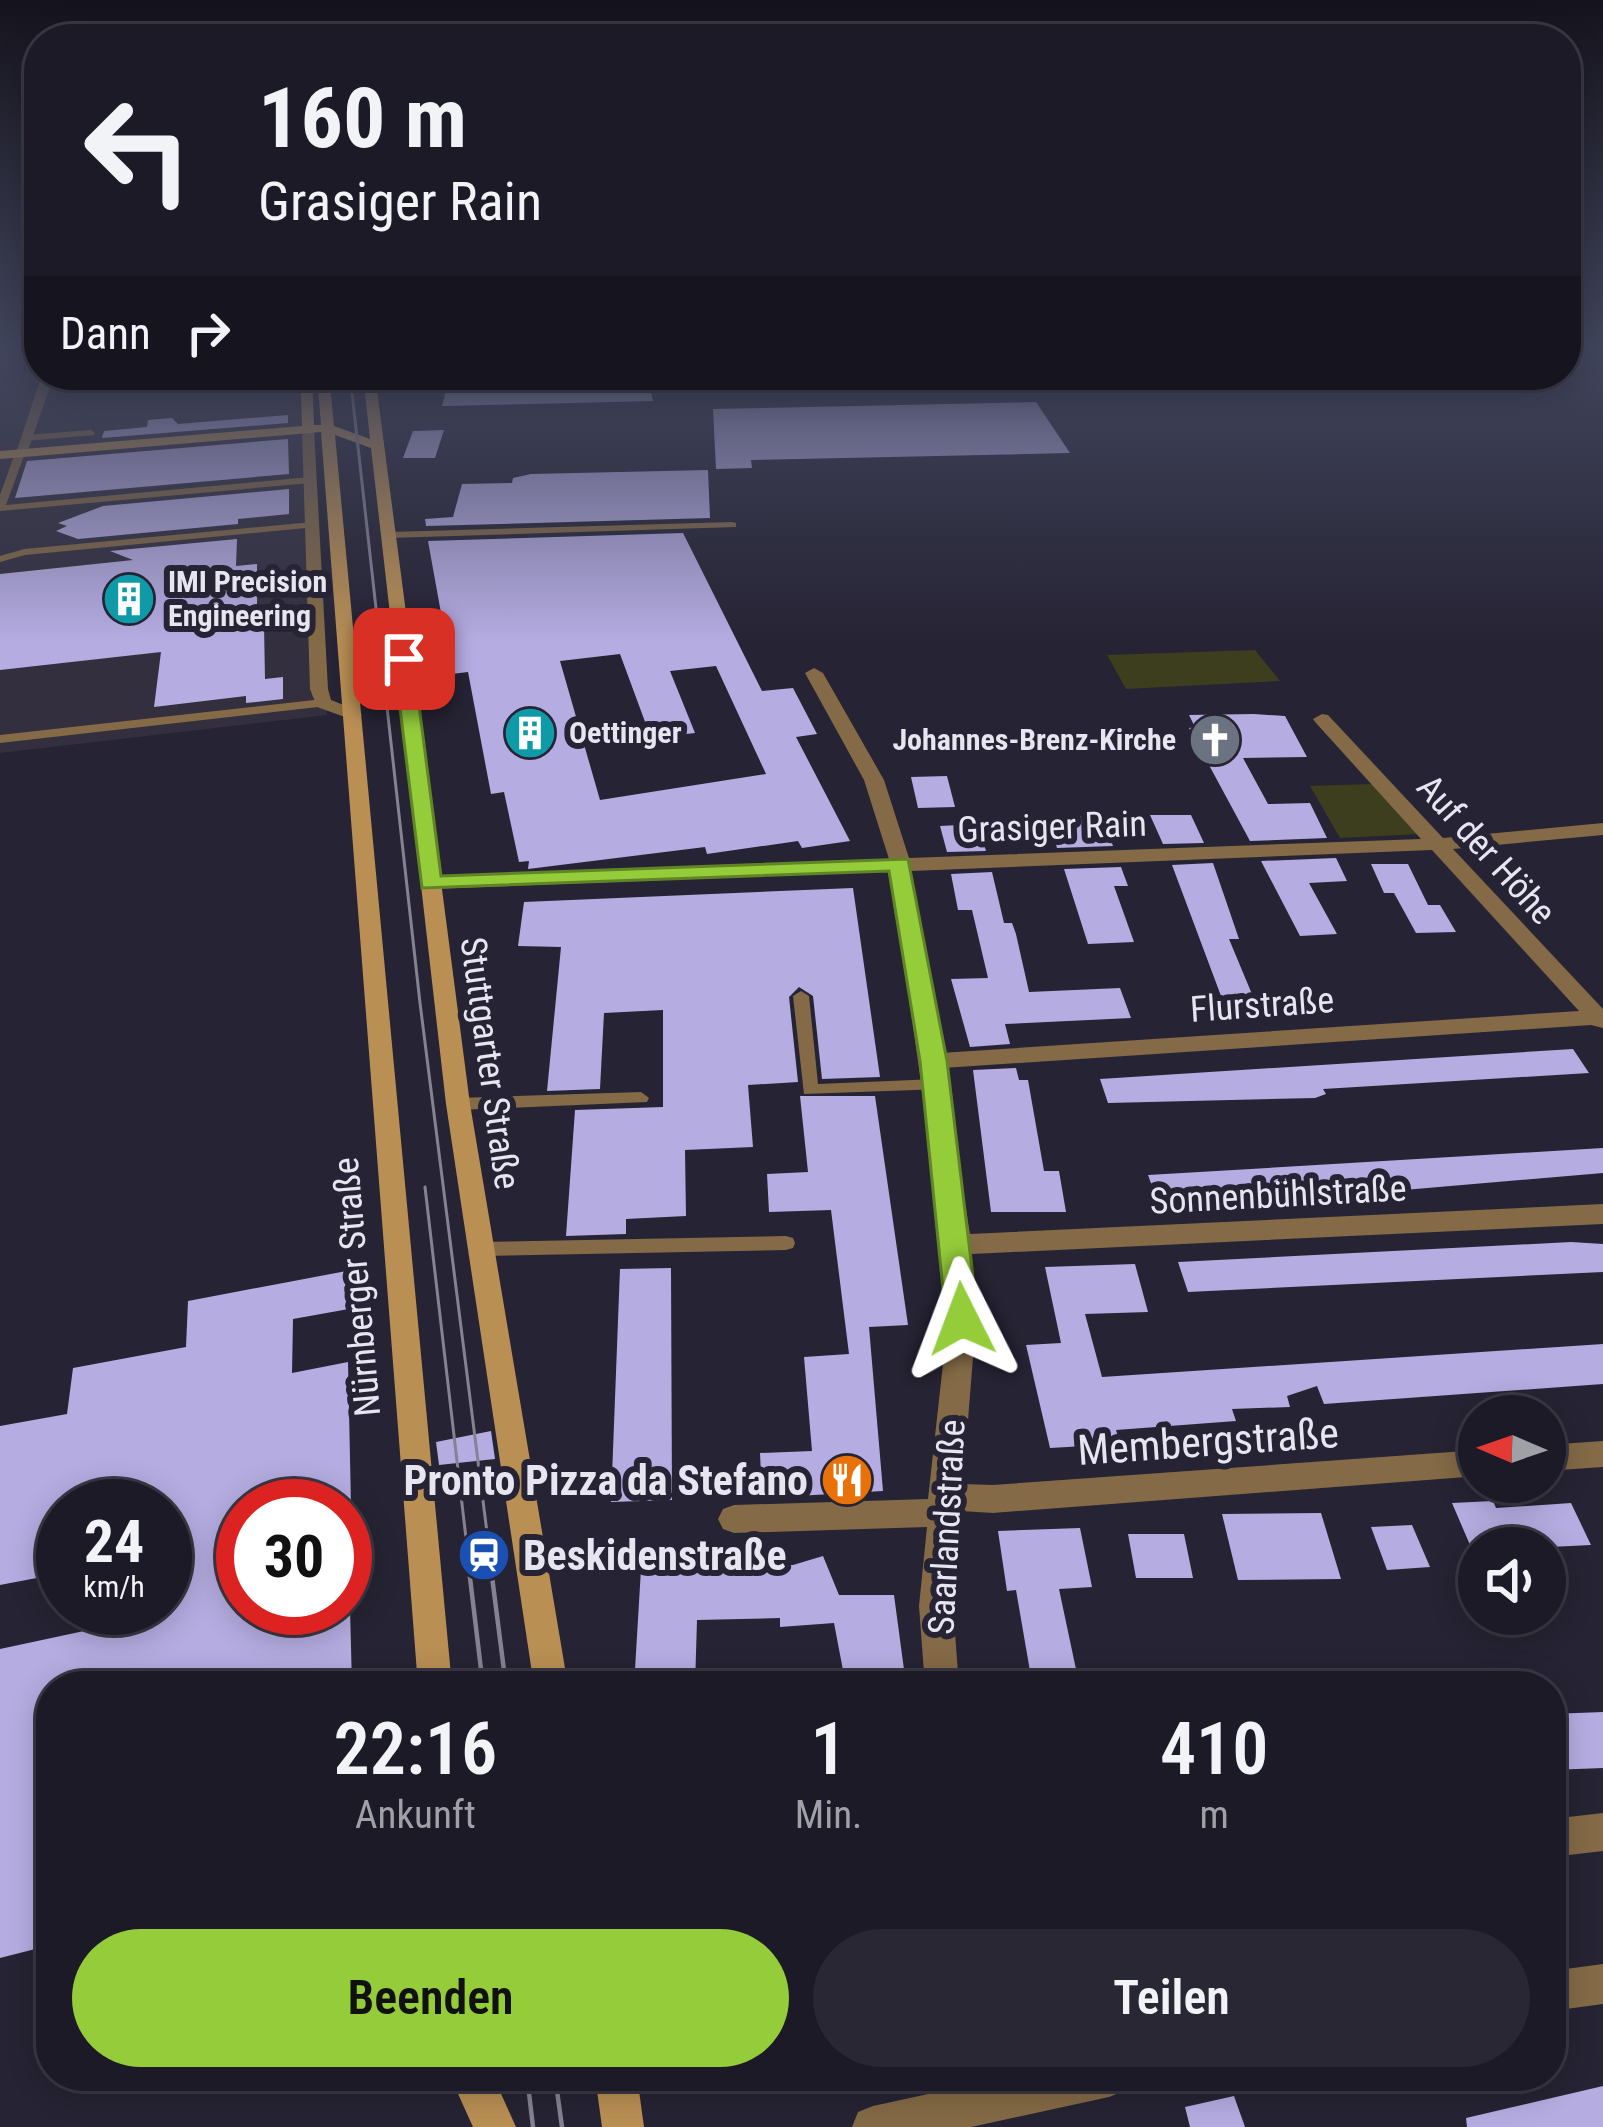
<!DOCTYPE html>
<html lang="de">
<head>
<meta charset="utf-8">
<style>
  body { margin:0; font-family:"Roboto Condensed",sans-serif; background:#292733; color:#f1f3f6; height:100vh; display:flex; flex-direction:column; font-size:45px; white-space:nowrap }
  * { box-sizing:border-box; margin:0 }
  p { font-size:39px; color:#a0a1a7 }
  .icon { flex:none; width:66px; height:66px; fill:none; stroke:currentColor; stroke-width:2; stroke-linecap:round; stroke-linejoin:round }
  .map { position:relative; flex:1; overflow:hidden }
  .side { position:absolute; left:36px; top:1671px; width:1530px; height:420px; display:flex; flex-direction:column; background:#1c1a27; border-radius:48px; box-shadow:0 6px 30px #0003,0 0 0 3px #3a3844 }
  .side>* { flex:none }
  .hud { position:absolute; left:24px; top:24px; width:1557px; height:366px; border-radius:48px; box-shadow:0 6px 30px #0003,0 0 0 3px #3a3844; background:#1c1a27; color:#f1f3f6; overflow:hidden }
  .needle { width:78px; rotate:272deg }
  .fabs { position:absolute; left:1458px; top:1395px; display:grid; gap:24px }
  .fabs a { display:grid; place-items:center; width:108px; height:108px; border-radius:50%; background:#1c1a27; box-shadow:0 6px 30px #0003,0 0 0 3px #3a3844; font-size:60px }
  .speed { position:absolute; left:36px; top:1479px; display:flex; gap:24px; font-size:60px; font-weight:700; text-align:center }
  .speed>* { display:grid; place-content:center; width:156px; height:156px; border-radius:50%; background:#1c1a27; box-shadow:0 6px 30px #0003,0 0 0 3px #3a3844; line-height:1 }
  .speed small { font-size:30px; font-weight:400 }
  .speed .limit { border:18px solid #d22; background:#fff; color:#111 }
  .pin { position:absolute; display:grid; place-items:center; width:102px; height:102px; color:#fff; margin:-51px; border-radius:24px; box-shadow:0 6px 18px #0006 }
  .me { position:absolute; width:132px; margin:-66px; rotate:357deg; stroke-linejoin:round; filter:drop-shadow(0 0 9px #0008) }
  .turn { display:flex; align-items:center; gap:42px; height:252px; padding:0 36px; font-size:54px }
  .turn .icon { width:156px; height:156px; stroke-width:2.5 }
  .turn b { display:block; font-size:84px; line-height:102px }
  .then { display:flex; align-items:center; height:114px; padding:0 36px; background:#0003; gap:24px; font-size:45px }
  .eta { display:flex; justify-content:space-evenly; align-items:center; height:204px; text-align:center }
  .eta b { font-size:72px; font-weight:600; line-height:84px }
  .cta { display:flex; gap:24px; margin-top:auto; padding:24px 36px }
  .cta a { flex:1; height:138px; border-radius:72px; background:#95cc3a; color:#111; font-size:48px; font-weight:600; line-height:138px; text-align:center }
  .cta a+a { background:#292733; color:#f1f3f6 }
  .map>svg:first-child { display:block }
  .industrial { fill:#332f3f }
  .green { fill:#3c3e1e }
  .building { fill:#b5ace1; fill-rule:evenodd }
  .lines { fill:none; stroke-linecap:round; stroke-linejoin:round }
  .lane { fill:#846a46; fill-rule:evenodd }
  .street { fill:#846a46; fill-rule:evenodd }
  .secondary { fill:#b98f54; fill-rule:evenodd }
  .tram-far1 { stroke:#858391; stroke-width:3 }
  .tram { stroke:#858391; stroke-width:4.5 }
  .route { fill:#95cc3a; stroke:#618526; stroke-width:3 }
  .labels { text-anchor:middle; stroke-width:12; stroke-linejoin:round; paint-order:stroke }
  .far-poi-label { font-size:30px; font-weight:bold; fill:#e6e5f0; stroke:#262334; text-anchor:start }
  .street-label { font-size:36px; fill:#e6e5f0; stroke:#262334 }
  .near-street-label { font-size:42px; fill:#e6e5f0; stroke:#262334 }
  .near-poi-label { font-size:42px; font-weight:bold; fill:#e6e5f0; stroke:#262334; text-anchor:end }
</style>
</head>
<body>
<div class="map">
<svg width="1603" height="2127" viewBox="0 0 1603 2127">
  <rect width="100%" height="100%" fill="#262334"/>
  <polygon class="industrial" points="0,345 39,345 39,375 297,375 327,715 0,753"/>
  <g class="green">
    <polygon points="1255,650 1280,681 1126,689 1107,655"/>
    <polygon points="1372,784 1419,834 1340,838 1310,786"/>
  </g>
  <g class="building">
    <polygon points="647,375 653,401 442,406 450,376"/>
    <polygon points="1036,402 1070,453 751,460 752,468 716,469 713,409"/>
    <polygon points="288,415 288,423 102,438 104,431 147,427 148,420 172,418 178,424"/>
    <polygon points="444,430 435,458 403,458 413,431"/>
    <polygon points="288,439 289,474 15,498 27,461"/>
    <polygon points="708,470 710,518 426,526 425,519 453,517 462,484 512,483 513,478 531,474"/>
    <polygon points="289,489 289,514 238,519 238,524 78,539 56,531 67,526 58,523 103,506"/>
    <path d="M683 533 762 691 793 688 817 734 796 737 850 841 802 848 798 841 707 854 705 847 528 869 529 861 519 862 504 792 491 794 468 672 452 674 428 541ZM620 654 651 738 695 733 670 671 716 666 766 774 600 800 560 661Z"/>
    <polygon points="237,539 236,566 257,564 257,626 264,625 265,679 283,677 283,699 246,703 246,696 154,707 161,652 0,670 0,574 133,560 110,551"/>
    <polygon points="1254,714 1285,716 1307,757 1243,758 1268,804 1310,803 1327,838 1250,841 1189,728 1195,727 1189,715"/>
    <polygon points="947,776 955,807 918,808 911,777"/>
    <polygon points="1150,815 1191,815 1204,843 1163,844"/>
    <polygon points="1086,816 1102,816 1113,846 1057,848 1055,841 1044,841 1036,818"/>
    <polygon points="978,824 986,851 947,852 940,826"/>
    <polygon points="1336,858 1347,881 1309,883 1337,934 1300,936 1261,861"/>
    <polygon points="1213,863 1239,939 1229,939 1259,1011 1227,1012 1172,865"/>
    <polygon points="1371,864 1408,864 1428,905 1440,905 1456,932 1416,933 1394,893 1384,893"/>
    <polygon points="1121,867 1128,886 1114,886 1134,942 1088,944 1064,869"/>
    <polygon points="992,872 1004,923 1012,923 1016,934 1029,992 1120,988 1131,1018 1005,1024 1010,1044 970,1047 951,979 988,978 972,910 958,910 951,874"/>
    <polygon points="853,888 880,1077 822,1079 813,996 799,987 789,997 798,1082 748,1085 753,1147 685,1150 686,1216 626,1219 626,1234 566,1236 575,1110 663,1107 663,1010 604,1013 600,1089 547,1091 561,947 518,946 524,902"/>
    <polygon points="1573,1049 1589,1073 1323,1089 1326,1094 1315,1098 1108,1103 1100,1079"/>
    <polygon points="1016,1068 1019,1080 1028,1080 1044,1171 1059,1171 1066,1212 991,1212 973,1070"/>
    <polygon points="800,1096 875,1096 908,1325 869,1327 883,1491 762,1498 760,1453 812,1451 804,1357 849,1354 831,1210 769,1212 767,1174 808,1172"/>
    <polygon points="1603,1148 1603,1173 1404,1190 1220,1194 1222,1200 1158,1203 1148,1175"/>
    <polygon points="1571,1242 1603,1244 1603,1272 1188,1292 1178,1262"/>
    <polygon points="1135,1264 1148,1312 1085,1314 1102,1377 1603,1344 1603,1384 1324,1404 1317,1386 1287,1396 1290,1407 1232,1409 1236,1421 1116,1430 1120,1444 1050,1448 1026,1345 1061,1343 1045,1267"/>
    <polygon points="671,1268 672,1500 611,1502 620,1269"/>
    <polygon points="357,1269 360,1307 293,1319 292,1373 348,1362 351,1506 243,1506 243,1608 350,1608 352,1686 51,1686 51,1945 0,1958 0,1649 112,1625 114,1608 165,1608 165,1506 63,1506 63,1573 0,1585 0,1426 67,1414 73,1368 186,1347 188,1301"/>
    <polygon points="491,1431 495,1459 439,1465 436,1442"/>
    <polygon points="1493,1501 1496,1508 1571,1503 1591,1545 1550,1547 1546,1540 1470,1545 1452,1503"/>
    <polygon points="1321,1513 1341,1579 1238,1580 1222,1514"/>
    <polygon points="1412,1525 1430,1567 1387,1570 1371,1527"/>
    <polygon points="1080,1528 1092,1587 1059,1589 1077,1674 1031,1677 1016,1590 1007,1591 998,1531"/>
    <polygon points="1128,1534 1184,1534 1193,1578 1136,1578"/>
    <polygon points="823,1556 839,1595 894,1595 905,1677 846,1686 834,1623 780,1627 780,1618 697,1620 695,1686 634,1686 641,1569 793,1565"/>
    <polygon points="1603,1712 1603,1768 1551,1770 1551,1714"/>
    <polygon points="1603,2086 1603,2127 1467,2127 1466,2118"/>
    <polygon points="1234,2096 1245,2127 1190,2127 1185,2107"/>
  </g>
  <g class="lines">
    <g class="lane">
      <polygon points="91,430 95,433 94,435 25,441 21,438 25,435"/>
      <polygon points="20,450 25,453 6,505 310,477 315,480 310,483 0,511 0,495 15,453"/>
      <polygon points="312,522 317,525 316,527 25,555 0,562 0,556 24,549"/>
      <polygon points="732,522 736,523 736,527 390,538 385,535 390,532"/>
      <polygon points="323,699 327,700 327,706 0,743 0,735"/>
      <polygon points="801,991 809,996 818,1084 936,1079 942,1081 944,1085 942,1089 804,1094 793,996"/>
      <polygon points="641,1092 649,1098 647,1102 458,1110 450,1104 458,1098"/>
      <polygon points="786,1236 793,1238 795,1243 793,1248 786,1250 480,1256 473,1254 471,1249 473,1244 480,1242"/>
    </g>
    <g class="street">
      <polygon points="42,375 54,375 27,453 15,456"/>
      <polygon points="308,425 314,429 328,689 331,700 359,711 362,715 353,720 317,707 310,689 302,429"/>
      <path d="M814 668 823 673 884 780 909 858 1421 839 1316 723 1313 719 1322 714 1328 715 1443 838 1603 823V835L1453 849 1603 1009V1028L1591 1025 943 1068 970 1234 1603 1204V1224L972 1254 976 1319 963 1484 993 1485 1479 1450V1476L993 1513 961 1511 953 1606 959 1686H925L919 1606 927 1527 734 1533 723 1529 718 1519 723 1509 734 1505 928 1499 948 1319 944 1245 891 871 431 889 421 883 431 877 889 859 864 780 805 673ZM1432 850 1579 1011 941 1053 911 871Z"/>
      <polygon points="1603,1441 1603,1467 1545,1471 1545,1445"/>
      <polygon points="1603,1813 1603,1851 1551,1857 1551,1819"/>
      <polygon points="1603,1964 1603,2004 1551,2011 1551,1971"/>
      <polygon points="1011,2076 1130,2076 1124,2091 1109,2097 971,2127 852,2127 858,2112 873,2106"/>
    </g>
    <g class="secondary">
      <polygon points="300,375 312,375 314,425 321,425 317,375 329,375 334,426 370,439 363,375 375,375 470,1104 568,1686 534,1686 446,1104 371,448 335,435 452,1686 418,1686 321,432 0,459 0,451 302,426"/>
      <polygon points="450,2076 493,2076 516,2127 473,2127"/>
      <polygon points="595,2076 637,2076 644,2127 602,2127"/>
    </g>
    <g class="tram-far1">
      <polyline points="350,375 420,1003 491,1564"/>
      <polyline points="425,1187 469,1564"/>
    </g>
    <g class="tram">
      <polyline points="468,1561 483,1686"/>
      <polyline points="490,1561 506,1686"/>
      <polyline points="527,2076 533,2127"/>
      <polyline points="555,2076 562,2127"/>
    </g>
  </g>
  <linearGradient id="sky" x2="0" y2="1"><stop stop-color="#15131d"/><stop offset="0.54" stop-color="#41455c"/><stop offset="1" stop-color="#41455c" stop-opacity="0"/></linearGradient>
  <rect width="1603" height="642" fill="url(#sky)"/>
  <polygon class="route" points="404,653 413,659 441,876 908,859 947,1061 978,1319 974,1328 951,1328 946,1319 920,1061 889,871 422,888 394,659"/>
  <defs>
    <g id="building-disc" transform="scale(2.7)"><circle r="9.5" fill="#0f9aa8" stroke="#262334"/><path d="M-4-6H4V6H1V3H-1V6H-4ZM-2.5-4.3h1.7v1.8h-1.7ZM.8-4.3h1.7v1.8H.8ZM-2.5-1h1.7V.8h-1.7ZM.8-1h1.7V.8H.8Z" fill="#fff"/></g>
    <g id="church-disc" transform="scale(2.7)"><circle r="9.5" fill="#6b7280" stroke="#262334"/><path d="M-1.2-6h2.4v3.5h3.3v2.4h-3.3V6h-2.4V-.1h-3.3v-2.4h3.3Z" fill="#fff"/></g>
    <g id="restaurant-disc" transform="scale(2.7)"><circle r="9.5" fill="#e8710a" stroke="#262334"/><path d="M-5-6h1v4h1v-4h1v4h1v-4h1v5L-1.5 .5V6h-2V.5L-5-1ZM5-6V6H3V1.5H1.5Q1.5-4 5-6Z" fill="#fff"/></g>
    <g id="station-disc" transform="scale(2.7)"><circle r="9.5" fill="#1a4fb4" stroke="#262334"/><path d="M-3-6H3Q5-6 5-4V2Q5 4 3 4L4.5 6H3L1.5 4h-3L-3 6H-4.5L-3 4Q-5 4-5 2V-4Q-5-6-3-6ZM-3.5-4v3h7v-3ZM-3.5 1v1.5H-2V1ZM2 1v1.5H3.5V1Z" fill="#fff"/></g>
  </defs>
  <g fill-rule="evenodd">
    <use href="#building-disc" x="129" y="599"/>
    <use href="#building-disc" x="530" y="733"/>
    <use href="#church-disc" x="1215" y="740"/>
    <use href="#restaurant-disc" x="847" y="1480"/>
    <use href="#station-disc" x="484" y="1555"/>
  </g>
  <g class="labels">
    <g class="far-poi-label">
      <text x="168" y="592">IMI Precision<tspan x="168" dy="34">Engineering</tspan></text>
      <text x="569" y="743">Oettinger</text>
      <text x="1176" y="750" text-anchor="end">Johannes-Brenz-Kirche</text>
    </g>
    <g class="street-label">
      <text transform="translate(1052 826) rotate(-2)" y="13">Grasiger Rain</text>
      <text transform="translate(1487 849) rotate(48)" y="13">Auf der Höhe</text>
      <text transform="translate(1262 1004) rotate(-4)" y="13">Flurstraße</text>
      <text transform="translate(491 1063) rotate(82)" y="13">Stuttgarter Straße</text>
      <text transform="translate(1278 1194) rotate(-3)" y="13">Sonnenbühlstraße</text>
      <text transform="translate(356 1287) rotate(-95)" y="13">Nürnberger Straße</text>
      <text transform="translate(946 1527) rotate(-87)" y="13">Saarlandstraße</text>
    </g>
    <g class="near-street-label">
      <text transform="translate(1208 1441) rotate(-4)" y="15">Membergstraße</text>
    </g>
    <g class="near-poi-label">
      <text x="808" y="1495">Pronto Pizza da Stefano</text>
      <text x="523" y="1570" text-anchor="start">Beskidenstraße</text>
    </g>
  </g>
</svg>
<div class="fabs">
<a><svg class="needle" viewBox="-14 -14 28 28"><path d="M0-13l5 13h-10z" fill="#e53935"/><path d="M0 13l5-13h-10z" fill="#a0a1a7"/></svg></a>
<a><svg class="icon" aria-label="sound" viewBox="0 0 24 24"><path d="M4 9h4l5-4v14l-5-4H4zM17 9q2 3 0 6"/></svg></a>
</div>
<div class="speed"><div>24<small>km/h</small></div><div class="limit">30</div></div>
<div class="pin" style="left:404px;top:659px;background:#d93025"><svg class="icon" aria-label="arrive" viewBox="0 0 24 24"><path d="M6 21V4h12l-3 4 3 4H6"/></svg></div>
<svg class="me" style="left:962px;top:1319px" viewBox="-20 -20 40 40"><path d="M0-17L14 15 0 8-14 15z" fill="#95cc3a" stroke="#fff" stroke-width="4"/></svg>
<div class="hud">
<div class="turn"><svg class="icon" aria-label="left" viewBox="0 0 24 24"><path d="M17 20v-9H6M10 6l-5 5 5 5"/></svg><div><b>160 m</b>Grasiger Rain</div></div>
<div class="then">Dann<svg class="icon" aria-label="right" viewBox="0 0 24 24"><path d="M7 20v-9h11M14 6l5 5-5 5"/></svg></div>
</div>
<section class="side">
<div class="eta">
<div><b>22:16</b><p>Ankunft</p></div>
<div><b>1</b><p>Min.</p></div>
<div><b>410</b><p>m</p></div>
</div>
<div class="cta"><a>Beenden</a><a>Teilen</a></div>
</section>
</div>
</body>
</html>
